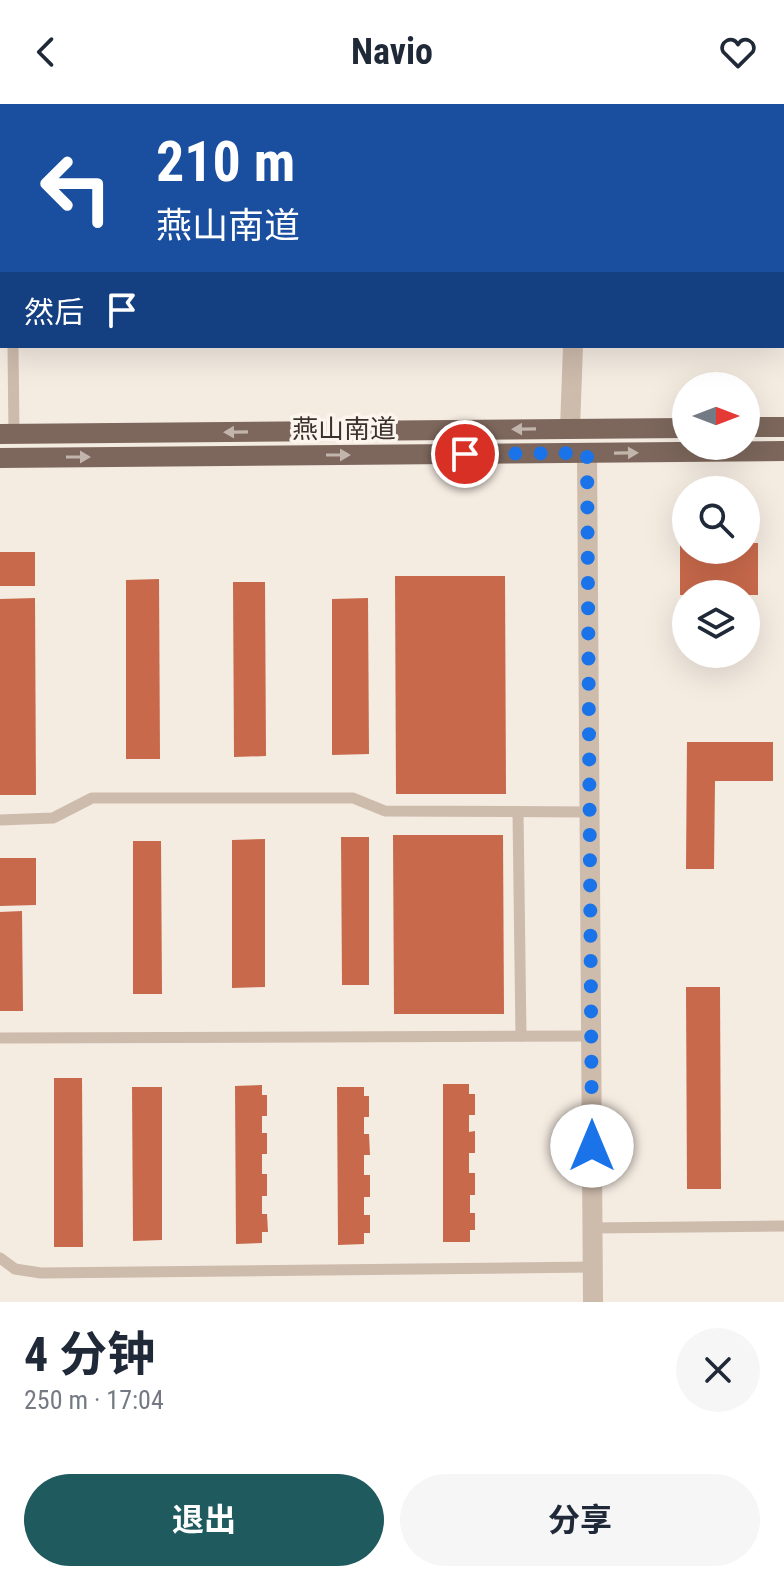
<!DOCTYPE html>
<html lang="zh">
<head>
<meta charset="utf-8">
<style>
  body { margin:0; font-family:"Roboto Condensed","Noto Sans SC",sans-serif; background:#f6f6f7; color:#1f2937; height:100vh; display:flex; flex-direction:column; font-size:30px; white-space:nowrap }
  * { box-sizing:border-box; margin:0 }
  p { font-size:26px; color:#747a83 }
  .icon { flex:none; width:44px; height:44px; fill:none; stroke:currentColor; stroke-width:2; stroke-linecap:round; stroke-linejoin:round }
  .map { position:relative; height:1198px; overflow:hidden }
  .details { display:flex; flex-direction:column; background:#fff; flex:1 }
  .details>* { flex:none }
  .top-card { position:absolute; left:0px; top:0px; width:784px; height:244px; box-shadow:0 8px 32px #0002; background:#1a4fa0; color:#fff; overflow:hidden }
  .needle { width:52px; rotate:90deg }
  .controls { position:absolute; left:672px; top:268px; display:grid; gap:16px }
  .controls a { display:grid; place-items:center; width:88px; height:88px; border-radius:50%; background:#fff; box-shadow:0 8px 32px #0002; font-size:40px }
  .pin { position:absolute; display:grid; place-items:center; width:68px; height:68px; color:#fff; margin:-34px; border:4px solid #fff; border-radius:50%; box-shadow:0 2px 8px #0007 }
  .me { position:absolute; width:88px; margin:-44px; rotate:0deg; stroke-linejoin:round; filter:drop-shadow(0 0 6px #0008) }
  .turn { display:flex; align-items:center; gap:28px; height:168px; padding:0 24px; font-size:36px }
  .turn .icon { width:104px; height:104px; stroke-width:2.5 }
  .turn b { display:block; font-size:56px; line-height:68px }
  .then { display:flex; align-items:center; height:76px; padding:0 24px; background:#0003; gap:16px; font-size:30px }
  .round { display:grid; place-items:center; flex:none; width:84px; height:84px; border-radius:42px; background:#f6f6f7 }
  .head { display:flex; align-items:center; justify-content:space-between; height:136px; padding:0 24px }
  h1 { font-size:48px; font-weight:700; line-height:60px }
  .cta { display:flex; gap:16px; margin-top:auto; padding:16px 24px }
  .cta a { flex:1; height:92px; border-radius:48px; background:#1f5a5e; color:#fff; font-size:32px; font-weight:700; line-height:92px; text-align:center }
  .cta a+a { background:#f6f6f7; color:#1f2937 }
  header { display:flex; justify-content:space-between; align-items:center; height:104px; padding:0 24px; background:#fff; font-size:36px; font-weight:700 }
  .map>svg:first-child { display:block }
  .building { fill:#c8694b }
  .lines { fill:none; stroke-linecap:round; stroke-linejoin:round }
  .lane { stroke:#cdbbac; stroke-width:11 }
  .street { stroke:#cdbbac; stroke-width:20 }
  .primary { stroke:#7d675c; stroke-width:20 }
  .oneway { fill:#c2b5ac }
  .route { stroke:#1a73e8; stroke-width:14; stroke-dasharray:0 25.2 }
  .labels { text-anchor:middle; stroke-width:7; stroke-linejoin:round; paint-order:stroke }
  .street-label { font-size:26px; fill:#3b302b; stroke:#fbf5ee }
</style>
</head>
<body>
<header><svg class="icon" aria-label="back" viewBox="0 0 24 24"><path d="M15 5l-7 7 7 7"/></svg>Navio<svg class="icon" aria-label="heart" viewBox="0 0 24 24"><path d="M12 20l-8-8c-3-5 5-10 8-4 3-6 11-1 8 4z"/></svg></header>
<div class="map">
<svg width="784" height="1198" viewBox="0 0 784 1198">
  <rect width="100%" height="100%" fill="#f4ebe1"/>
  <g class="building">
    <polygon points="680,439 686,439 686,446 746,446 746,439 758,439 758,491 680,491"/>
    <rect x="0" y="448" width="35" height="34"/>
    <polygon points="395,472 505,472 506,690 396,690"/>
    <polygon points="159,475 160,655 126,655 126,476"/>
    <polygon points="233,478 265,478 266,652 234,653"/>
    <polygon points="35,494 36,691 0,691 0,495"/>
    <polygon points="368,494 369,650 332,651 332,495"/>
    <polygon points="687,638 773,638 773,677 715,677 714,765 686,765"/>
    <polygon points="393,731 503,731 504,910 394,910"/>
    <polygon points="341,733 369,733 369,881 342,881"/>
    <polygon points="265,735 265,883 232,884 232,736"/>
    <polygon points="133,737 161,737 162,890 133,890"/>
    <polygon points="0,754 36,754 36,801 0,802"/>
    <polygon points="22,807 23,907 0,907 0,808"/>
    <polygon points="686,883 720,883 721,1085 687,1085"/>
    <polygon points="54,974 82,974 83,1143 54,1143"/>
    <polygon points="443,980 469,980 469,990 475,990 475,1011 469,1011 469,1028 475,1027 475,1049 469,1049 469,1069 475,1069 475,1091 470,1091 470,1109 475,1109 475,1126 470,1126 470,1138 443,1138"/>
    <polygon points="262,981 262,991 267,991 267,1012 262,1012 262,1029 267,1029 267,1050 262,1050 262,1070 267,1070 267,1092 262,1092 262,1110 267,1110 268,1128 262,1128 262,1139 236,1140 235,982"/>
    <polygon points="132,983 162,983 162,1136 133,1137"/>
    <polygon points="337,983 364,983 364,992 369,992 369,1013 364,1013 364,1030 369,1030 370,1051 364,1051 364,1071 370,1071 370,1093 364,1093 364,1111 370,1111 370,1129 364,1129 364,1140 338,1141"/>
  </g>
  <g class="lines">
    <g class="lane">
      <polyline points="12,0 12,2"/>
      <polyline points="303,2 303,0"/>
      <polyline points="0,79 2,79"/>
      <polyline points="13,242 14,330"/>
      <polyline points="518,708 521,932"/>
      <polyline points="0,716 53,714 92,694 353,694 385,707 589,708"/>
      <polyline points="0,934 591,932"/>
      <polyline points="592,1124 784,1122"/>
      <polyline points="0,1154 15,1165 41,1169 593,1163"/>
    </g>
    <g class="street">
      <polyline points="583,2 583,0"/>
      <polyline points="570,325 573,242"/>
      <polyline points="587,349 593,1198"/>
    </g>
    <g class="primary">
      <polyline points="746,323 784,323"/>
      <polyline points="0,330 686,324"/>
      <polyline points="0,354 784,347"/>
    </g>
  </g>
  <defs><path id="oneway-solid" d="M-6-.8H1V-3.2L6.5 0L1 3.2V.8H-6Z" transform="scale(2)"/></defs>
  <g class="oneway">
    <use href="#oneway-solid" transform="translate(524 325) rotate(179)"/>
    <use href="#oneway-solid" transform="translate(236 328) rotate(179)"/>
    <use href="#oneway-solid" transform="translate(626 349) rotate(-1)"/>
    <use href="#oneway-solid" transform="translate(338 351)"/>
    <use href="#oneway-solid" transform="translate(78 353)"/>
  </g>
  <g class="lines">
    <polyline class="route" points="465,350 587,349 592,1042"/>
  </g>
  <g class="labels">
    <g class="street-label">
      <text x="344" y="334">燕山南道</text>
    </g>
  </g>
</svg>
<div class="controls">
<a><svg class="needle" viewBox="-14 -14 28 28"><path d="M0-13l5 13h-10z" fill="#e53935"/><path d="M0 13l5-13h-10z" fill="#747a83"/></svg></a>
<a><svg class="icon" aria-label="search" viewBox="0 0 24 24"><circle cx="10" cy="10" r="6"/><path d="M15 15l6 6"/></svg></a>
<a><svg class="icon" aria-label="layers" viewBox="0 0 24 24"><path d="M12 4l9 5-9 5-9-5zM3 14l9 5 9-5"/></svg></a>
</div>
<div class="pin" style="left:465px;top:350px;background:#d93025"><svg class="icon" aria-label="arrive" viewBox="0 0 24 24"><path d="M6 21V4h12l-3 4 3 4H6"/></svg></div>
<svg class="me" style="left:592px;top:1042px" viewBox="-20 -20 40 40"><circle r="19" fill="#fff"/><path d="M0-13L10 11 0 6-10 11z" fill="#1a73e8"/></svg>
<div class="top-card">
<div class="turn"><svg class="icon" aria-label="left" viewBox="0 0 24 24"><path d="M17 20v-9H6M10 6l-5 5 5 5"/></svg><div><b>210 m</b>燕山南道</div></div>
<div class="then">然后<svg class="icon" aria-label="arrive" viewBox="0 0 24 24"><path d="M6 21V4h12l-3 4 3 4H6"/></svg></div>
</div>
</div>
<section class="details">
<div class="head"><div><h1>4 分钟</h1><p>250 m · 17:04</p></div><a class="round"><svg class="icon" aria-label="close" viewBox="0 0 24 24"><path d="M6 6l12 12M18 6L6 18"/></svg></a></div>
<div class="cta"><a>退出</a><a>分享</a></div>
</section>
</body>
</html>
